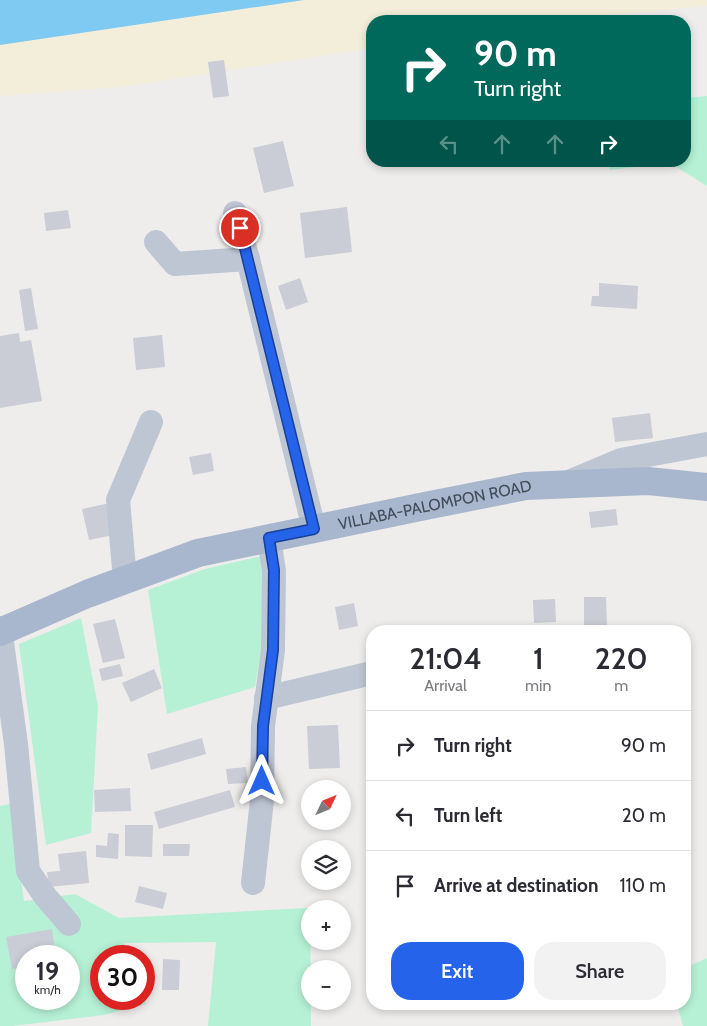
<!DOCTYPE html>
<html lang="en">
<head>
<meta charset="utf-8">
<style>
  body { margin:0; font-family:Cabin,sans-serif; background:#f2f2f3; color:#2b2b33; height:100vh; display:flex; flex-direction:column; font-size:19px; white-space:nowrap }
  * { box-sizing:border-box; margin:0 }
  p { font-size:16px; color:#7c7c81 }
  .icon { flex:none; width:28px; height:28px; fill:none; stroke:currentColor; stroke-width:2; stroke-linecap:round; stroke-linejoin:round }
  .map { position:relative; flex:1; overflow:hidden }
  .side { position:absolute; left:366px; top:625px; width:325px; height:385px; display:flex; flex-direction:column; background:#fff; border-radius:20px; box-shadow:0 2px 8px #0003 }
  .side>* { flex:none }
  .guide { position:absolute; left:366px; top:15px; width:325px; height:152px; border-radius:20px; box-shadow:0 2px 8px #0003; background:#00695c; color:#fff; overflow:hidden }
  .needle { width:32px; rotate:47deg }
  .controls { position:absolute; left:301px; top:780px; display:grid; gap:10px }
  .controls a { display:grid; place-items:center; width:50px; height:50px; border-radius:50%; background:#fff; box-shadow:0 2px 8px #0003; font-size:25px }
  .speed { position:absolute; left:15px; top:945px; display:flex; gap:10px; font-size:25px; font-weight:700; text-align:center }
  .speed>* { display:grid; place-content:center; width:65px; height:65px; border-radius:50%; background:#fff; box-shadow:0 2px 8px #0003; line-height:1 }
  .speed small { font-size:12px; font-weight:400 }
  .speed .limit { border:8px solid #d22; background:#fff; color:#111 }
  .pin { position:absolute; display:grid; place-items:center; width:42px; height:42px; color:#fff; margin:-21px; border:2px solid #fff; border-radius:50%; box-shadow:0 1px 5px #0007 }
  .me { position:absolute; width:55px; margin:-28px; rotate:0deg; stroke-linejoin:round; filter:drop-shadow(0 0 4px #0008) }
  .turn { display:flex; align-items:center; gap:18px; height:105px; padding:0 25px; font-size:22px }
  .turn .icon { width:65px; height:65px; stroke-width:2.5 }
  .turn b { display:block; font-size:35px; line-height:42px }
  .lanes { display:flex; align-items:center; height:48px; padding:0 25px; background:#0003; justify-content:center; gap:25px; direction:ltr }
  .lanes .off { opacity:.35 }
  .eta { display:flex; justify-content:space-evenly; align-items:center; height:85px; text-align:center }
  .eta b { font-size:30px; font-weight:600; line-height:35px }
  .action { display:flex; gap:10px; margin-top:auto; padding:10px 25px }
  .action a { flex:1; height:58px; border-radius:20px; background:#2563eb; color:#fff; font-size:20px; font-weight:600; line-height:58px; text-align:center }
  .action a+a { background:#f2f2f3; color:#2b2b33 }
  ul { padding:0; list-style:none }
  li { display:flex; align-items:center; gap:15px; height:70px; padding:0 25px; border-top:1px solid #e1e1e2 }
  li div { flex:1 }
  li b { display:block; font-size:19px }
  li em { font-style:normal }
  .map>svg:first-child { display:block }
  .green { fill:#b6f1d5; fill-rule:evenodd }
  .sand { fill:#f3eeda }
  .water { fill:#7fcaf2 }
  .building { fill:#cacdd5 }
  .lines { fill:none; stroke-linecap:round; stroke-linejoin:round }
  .minor { stroke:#bec6d3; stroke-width:24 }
  .major { stroke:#a9b7ce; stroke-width:28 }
  .route-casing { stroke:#184099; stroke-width:12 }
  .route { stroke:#2563eb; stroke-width:9 }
  .labels { text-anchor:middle; stroke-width:4.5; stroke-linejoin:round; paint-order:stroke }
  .street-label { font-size:16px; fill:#434c5b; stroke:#fff }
</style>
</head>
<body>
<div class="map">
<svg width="707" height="1026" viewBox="0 0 707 1026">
  <rect width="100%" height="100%" fill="#efecec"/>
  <g class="green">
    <polygon points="707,96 707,186 670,163 610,170 607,161 685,161 685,98"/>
    <polygon points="261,556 266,621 255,687 167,714 148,590 205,569"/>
    <polygon points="81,618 98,706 91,833 46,845 19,644"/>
    <path d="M10 804 24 901 75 894 119 918 327 907 326 909H310L311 1026H208L216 942 124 943 128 956H101V999L144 998 146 1004 104 1015 13 1026H0V806ZM26 956H69V999H26Z"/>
    <polygon points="707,958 707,1026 683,1026 677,1004 685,1004 685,968"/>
  </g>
  <polygon class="sand" points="0,0 707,0 707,6 548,21 372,21 372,48 122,87 0,96"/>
  <polygon class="water" points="0,0 304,0 0,45"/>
  <g class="building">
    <polygon points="224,60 229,96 213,98 208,62"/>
    <polygon points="283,141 294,186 264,193 253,148"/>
    <polygon points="347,207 352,252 305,258 300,213"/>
    <polygon points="68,210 71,228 46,231 44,213"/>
    <polygon points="300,278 308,302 286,310 278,286"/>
    <polygon points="599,283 638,286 637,309 591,306 592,296 599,296"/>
    <polygon points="31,288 38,329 25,331 19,290"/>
    <polygon points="19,333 20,342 31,340 42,401 0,408 0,336"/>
    <polygon points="162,335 165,367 136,370 133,338"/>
    <polygon points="650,413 653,438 615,442 612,418"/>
    <polygon points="211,453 214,471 193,475 189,457"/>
    <polygon points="110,503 118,534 89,540 82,509"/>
    <polygon points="616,509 618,525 591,528 589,512"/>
    <polygon points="584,597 606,597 607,627 584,627"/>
    <polygon points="555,599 556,622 534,623 533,600"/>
    <polygon points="354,603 358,626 339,630 335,607"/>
    <polygon points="115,619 125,658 103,663 93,624"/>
    <polygon points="120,664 123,676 102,681 99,669"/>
    <polygon points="154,669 162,688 131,702 122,683"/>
    <polygon points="338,725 340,768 309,769 307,726"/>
    <polygon points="202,738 206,754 151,770 147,754"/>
    <polygon points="246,767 248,783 228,784 226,769"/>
    <polygon points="130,788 131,811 95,812 94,790"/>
    <polygon points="230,790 235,807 159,829 154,812"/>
    <polygon points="125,825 153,825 152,857 125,856"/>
    <polygon points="108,833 119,834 118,859 96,857 96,845 107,846"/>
    <polygon points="163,844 190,844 189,856 163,856"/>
    <polygon points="86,851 89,883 49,887 47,872 60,871 58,854"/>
    <polygon points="139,886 167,893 163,909 135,902"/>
    <polygon points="52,929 56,956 26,956 26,967 12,969 6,937"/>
    <polygon points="163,959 180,960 179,990 162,990"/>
  </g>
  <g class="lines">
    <g class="minor">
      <polyline points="235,213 248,259 314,529"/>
      <polyline points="156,242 175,264 248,259"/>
      <polyline points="571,481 621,460 707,444"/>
      <polyline points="125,580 118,500 151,422"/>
      <polyline points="0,628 16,744 28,871 45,896 69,924"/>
      <polyline points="266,698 372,673"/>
      <polyline points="253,883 262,800 263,726 273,650 274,571 269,538"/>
    </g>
    <path class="major" id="s1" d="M0 632 87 594 198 553 425 506 526 486 648 481 707 487"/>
  </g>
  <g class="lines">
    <g class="route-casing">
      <polyline id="route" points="240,228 314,529 269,538 274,570 273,650 263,726 262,781"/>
    </g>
    <use href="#route" class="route"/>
  </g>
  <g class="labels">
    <g class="street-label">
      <text dy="6" stroke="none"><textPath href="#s1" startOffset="455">VILLABA-PALOMPON ROAD</textPath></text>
    </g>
  </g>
</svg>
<div class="controls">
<a><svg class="needle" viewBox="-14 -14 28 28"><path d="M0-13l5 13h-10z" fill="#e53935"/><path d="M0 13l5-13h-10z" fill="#7c7c81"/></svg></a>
<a><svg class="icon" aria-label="layers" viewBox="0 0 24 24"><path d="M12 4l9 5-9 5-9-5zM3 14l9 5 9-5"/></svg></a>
<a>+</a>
<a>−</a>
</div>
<div class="speed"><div>19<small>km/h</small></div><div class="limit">30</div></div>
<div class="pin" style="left:240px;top:228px;background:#d93025"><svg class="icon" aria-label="arrive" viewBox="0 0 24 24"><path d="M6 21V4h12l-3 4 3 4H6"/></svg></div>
<svg class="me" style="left:262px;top:781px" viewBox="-20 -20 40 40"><path d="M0-17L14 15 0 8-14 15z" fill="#2563eb" stroke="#fff" stroke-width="4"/></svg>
<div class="guide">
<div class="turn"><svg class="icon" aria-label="right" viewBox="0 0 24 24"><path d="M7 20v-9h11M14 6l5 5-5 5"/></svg><div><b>90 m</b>Turn right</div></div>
<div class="lanes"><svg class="icon off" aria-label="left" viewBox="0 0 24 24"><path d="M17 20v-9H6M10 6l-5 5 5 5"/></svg><svg class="icon off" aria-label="ahead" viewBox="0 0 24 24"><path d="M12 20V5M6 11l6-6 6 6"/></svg><svg class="icon off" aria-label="ahead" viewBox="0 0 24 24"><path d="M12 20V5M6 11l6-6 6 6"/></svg><svg class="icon" aria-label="right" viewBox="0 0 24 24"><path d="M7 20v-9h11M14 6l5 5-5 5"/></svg></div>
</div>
<section class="side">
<div class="eta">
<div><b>21:04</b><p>Arrival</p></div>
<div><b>1</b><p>min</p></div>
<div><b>220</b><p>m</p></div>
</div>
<ul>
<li><svg class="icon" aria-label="right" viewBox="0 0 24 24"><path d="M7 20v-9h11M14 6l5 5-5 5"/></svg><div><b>Turn right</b></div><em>90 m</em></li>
<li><svg class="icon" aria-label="left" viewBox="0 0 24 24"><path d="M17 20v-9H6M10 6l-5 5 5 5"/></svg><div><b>Turn left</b></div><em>20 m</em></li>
<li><svg class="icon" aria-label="arrive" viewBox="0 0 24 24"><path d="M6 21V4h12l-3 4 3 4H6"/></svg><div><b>Arrive at destination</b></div><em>110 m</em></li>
</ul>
<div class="action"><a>Exit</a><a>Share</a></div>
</section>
</div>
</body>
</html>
